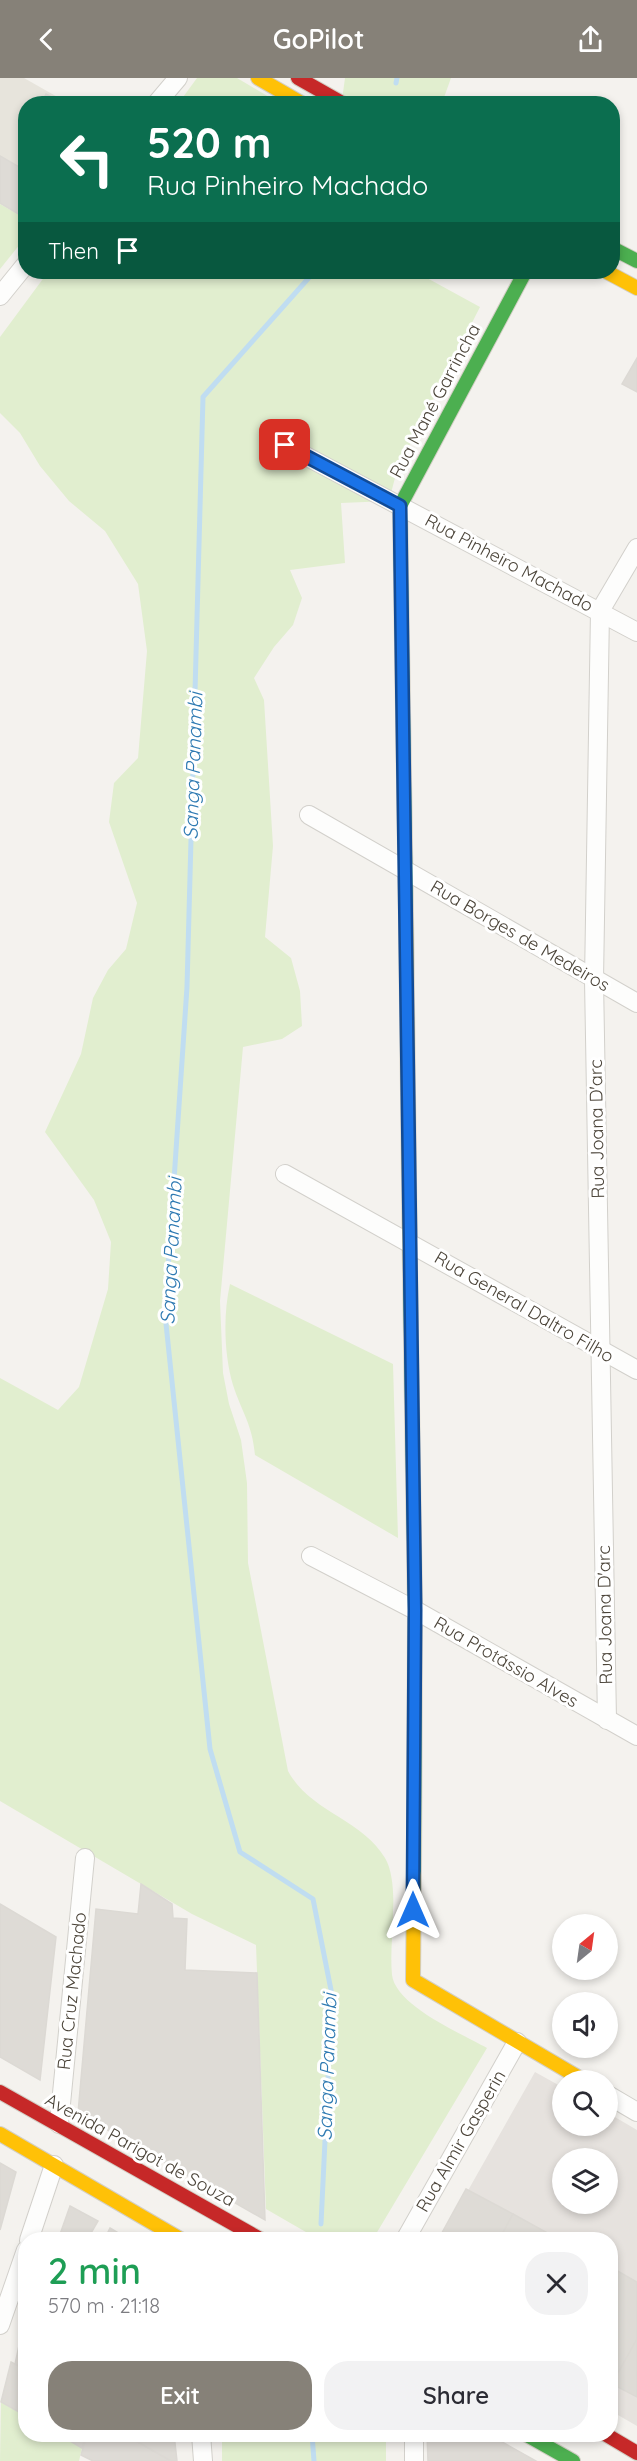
<!DOCTYPE html>
<html lang="en">
<head>
<meta charset="utf-8">
<style>
  body { margin:0; font-family:Quicksand,sans-serif; background:#f2f2f3; color:#2b2b33; height:100vh; display:flex; flex-direction:column; font-size:22px; white-space:nowrap }
  * { box-sizing:border-box; margin:0 }
  p { font-size:20px; color:#7c7c81 }
  .icon { flex:none; width:33px; height:33px; fill:none; stroke:currentColor; stroke-width:2; stroke-linecap:round; stroke-linejoin:round }
  .map { position:relative; flex:1; overflow:hidden }
  .sheet { position:absolute; left:18px; top:2154px; width:600px; height:210px; display:flex; flex-direction:column; background:#fff; border-radius:24px; box-shadow:0 3px 9px #0003 }
  .sheet>* { flex:none }
  .top-card { position:absolute; left:18px; top:18px; width:602px; height:183px; border-radius:24px; box-shadow:0 3px 9px #0003; background:#0b6e4f; color:#fff; overflow:hidden }
  .needle { width:39px; rotate:29deg }
  .buttons { position:absolute; left:552px; top:1836px; display:grid; gap:12px }
  .buttons a { display:grid; place-items:center; width:66px; height:66px; border-radius:50%; background:#fff; box-shadow:0 3px 9px #0003; font-size:30px }
  .pin { position:absolute; display:grid; place-items:center; width:51px; height:51px; color:#fff; margin:-26px; border-radius:12px; box-shadow:0 3px 9px #0006 }
  .me { position:absolute; width:66px; margin:-33px; rotate:0deg; stroke-linejoin:round; filter:drop-shadow(0 0 4px #0008) }
  .turn { display:flex; align-items:center; gap:21px; height:126px; padding:0 30px; font-size:27px }
  .turn .icon { width:78px; height:78px; stroke-width:2.5 }
  .turn b { display:block; font-size:42px; line-height:51px }
  .then { display:flex; align-items:center; height:57px; padding:0 30px; background:#0003; gap:12px; font-size:22px }
  .round { display:grid; place-items:center; flex:none; width:63px; height:63px; border-radius:24px; background:#f2f2f3 }
  .summary { display:flex; align-items:center; justify-content:space-between; height:102px; padding:0 30px }
  h1 { font-size:36px; font-weight:600; line-height:45px; color:#1e9e55 }
  .cta { display:flex; gap:12px; margin-top:auto; padding:12px 30px }
  .cta a { flex:1; height:69px; border-radius:24px; background:#868178; color:#fff; font-size:24px; font-weight:600; line-height:69px; text-align:center }
  .cta a+a { background:#f2f2f3; color:#2b2b33 }
  header { display:flex; justify-content:space-between; align-items:center; height:78px; padding:0 30px; background:#868178; color:#fff; font-size:27px; font-weight:600 }
  .map>svg:first-child { display:block }
  .residential { fill:#e7e4dc }
  .industrial { fill:#e6e2de; fill-rule:evenodd }
  .green { fill:#e1eecf }
  .lines { fill:none; stroke-linecap:round; stroke-linejoin:round }
  .stream { stroke:#c0ddf1; stroke-width:5 }
  .building { fill:#dedbd6; stroke:#dcd9d4; stroke-width:1.5 }
  .street-casing { stroke:#d2d0cb; stroke-width:20 }
  .fast-casing { stroke:#d3cfc5; stroke-width:16 }
  .slow-casing { stroke:#d3cfc5; stroke-width:16 }
  .jam-casing { stroke:#d3cfc5; stroke-width:16 }
  .street { stroke:#fdfdfc; stroke-width:18 }
  .fast { stroke:#4caf50; stroke-width:14 }
  .slow { stroke:#ffc107; stroke-width:14 }
  .jam { stroke:#c62828; stroke-width:14 }
  .route-casing { stroke:#114b97; stroke-width:15 }
  .route { stroke:#1a73e8; stroke-width:10 }
  .labels { text-anchor:middle; stroke-width:6; stroke-linejoin:round; paint-order:stroke }
  .street-label { font-size:18px; fill:#4b4439; stroke:#fff }
  .water-label { font-size:20px; font-style:italic; fill:#2e7ab2; stroke:#fff }
</style>
</head>
<body>
<header><svg class="icon" aria-label="back" viewBox="0 0 24 24"><path d="M15 5l-7 7 7 7"/></svg>GoPilot<svg class="icon" aria-label="share" viewBox="0 0 24 24"><path d="M12 15V3M7 8l5-5 5 5M5 13v7h14v-7"/></svg></header>
<div class="map">
<svg width="637" height="2383" viewBox="0 0 637 2383">
  <rect width="100%" height="100%" fill="#f4f2ee"/>
  <polygon class="residential" points="0,0 24,0 68,25 26,26 25,141 0,126"/>
  <path class="industrial" d="M535 1994 562 2009V2048H608V2035L637 2052V2348L611 2333 610 2162H440ZM562 2080H608V2126H562Z"/>
  <g class="green">
    <polygon points="197,0 237,0 279,25 178,26"/>
    <polygon points="345,0 451,0 442,25 349,26 342,22"/>
    <polygon points="0,126 26,141 25,160 0,191"/>
    <path d="M48 194H416L480 229 397 392 389 423 341 425 345 485 290 492 302 520 293 547 274 569 254 600 264 622 273 768 265 859 291 880 300 913 302 948 282 961 243 969 220 1223 223 1295 229 1326 241 1362 247 1405 248 1485 288 1693C310 1734 362 1741 385 1780 393 1793 394 1818 393 1833 393 1854 390 1877 392 1897 396 1928 462 1956 487 1970L373 2161H318L266 2131 256 1867 192 1836 0 1723V1300L58 1332 79 1309 108 1211 111 1164 94 1122 45 1054 81 976 93 920 108 892 126 871 137 825 109 744 114 705 138 680 147 573 138 506 105 453 69 423 40 388 20 355 0 335V259Z"/>
    <path d="M230 1206 393 1286 398 1460 255 1377C252 1345 242 1335 233 1307 224 1277 223 1236 230 1206Z"/>
    <polygon points="1,2324 25,2338 26,2356 58,2357 82,2370 79,2383 0,2383"/>
    <rect x="222" y="2357" width="164" height="26"/>
  </g>
  <g class="lines">
    <g class="stream">
      <polyline points="396,5 397,0"/>
      <polyline points="314,194 203,319 187,909 165,1236 210,1671 240,1774 313,1821 332,1917 321,2146"/>
      <polyline points="312,2356 314,2383"/>
    </g>
  </g>
  <g class="building">
    <polygon points="46,16 64,26 41,26"/>
    <polygon points="0,78 26,93 26,127 20,137 0,125"/>
    <polygon points="637,280 637,314 622,306"/>
    <polygon points="141,1806 172,1826 173,1840 187,1841 185,1892 257,1895 265,2142 78,2035 96,1831 138,1836"/>
    <polygon points="0,1826 56,1859 40,2002 0,1979"/>
    <polygon points="0,2085 16,2094 0,2152"/>
    <polygon points="466,2111 513,2136 499,2162 438,2162"/>
    <polygon points="70,2128 98,2143 87,2162 58,2162"/>
    <polygon points="513,2136 560,2162 499,2162"/>
    <polygon points="110,2150 130,2162 104,2162"/>
    <polygon points="614,2191 637,2204 637,2261 612,2306 610,2197"/>
    <polygon points="23,2249 26,2250 26,2292 15,2286"/>
    <polygon points="637,2261 637,2319 612,2306"/>
    <polygon points="11,2284 26,2292 26,2338 1,2324"/>
    <polygon points="58,2356 86,2356 82,2370"/>
    <polygon points="87,2356 124,2356 171,2383 93,2383 81,2377"/>
    <polygon points="124,2356 174,2356 177,2383 171,2383"/>
    <polygon points="427,2356 488,2356 536,2383 428,2383"/>
  </g>
  <g class="lines">
    <g class="street-casing">
      <g id="street">
        <polyline points="156,26 178,0"/>
        <polyline points="0,218 26,186"/>
        <polyline points="285,367 637,554"/>
        <polyline points="309,737 637,925"/>
        <polyline points="285,1096 637,1292"/>
        <polyline points="311,1478 415,1532 637,1658"/>
        <polyline points="607,1642 594,902 600,533 637,470"/>
        <polyline points="608,2017 637,2034"/>
        <polyline points="59,2046 85,1780"/>
        <polyline points="29,2162 54,2087"/>
        <polyline points="405,2162 517,1964"/>
        <polyline points="0,2247 26,2172"/>
        <polyline points="201,2356 203,2383"/>
        <polyline points="414,2356 414,2383"/>
      </g>
    </g>
    <g class="fast-casing">
      <g id="fast">
        <polyline points="612,170 637,183"/>
        <polyline points="406,838 400,428 525,194"/>
        <polyline points="410,1191 415,1532 414,1797"/>
        <polyline points="525,2356 573,2383"/>
      </g>
    </g>
    <g class="slow-casing">
      <g id="slow">
        <polyline points="258,0 303,26"/>
        <polyline points="607,194 637,210"/>
        <polyline points="406,838 410,1191"/>
        <polyline points="414,1797 413,1902 583,2002"/>
        <polyline points="0,2056 182,2162"/>
      </g>
    </g>
    <g class="jam-casing">
      <g id="jam">
        <polyline points="298,0 344,26"/>
        <polyline points="0,2014 262,2162"/>
        <polyline points="605,2356 637,2375"/>
      </g>
    </g>
    <use href="#street" class="street"/>
    <use href="#fast" class="fast"/>
    <use href="#slow" class="slow"/>
    <use href="#jam" class="jam"/>
  </g>
  <g class="lines">
    <g class="route-casing">
      <polyline id="route" points="285,367 400,428 415,1532 413,1832"/>
    </g>
    <use href="#route" class="route"/>
  </g>
  <g class="labels">
    <g class="street-label">
      <text transform="translate(435 323) rotate(-62)" y="6">Rua Mané Garrincha</text>
      <text transform="translate(509 485) rotate(28)" y="6">Rua Pinheiro Machado</text>
      <text transform="translate(520 858) rotate(30)" y="6">Rua Borges de Medeiros</text>
      <text transform="translate(597 1051) rotate(-91)" y="6">Rua Joana D'arc</text>
      <text transform="translate(524 1229) rotate(30)" y="6">Rua General Daltro Filho</text>
      <text transform="translate(605 1537) rotate(-91)" y="6">Rua Joana D'arc</text>
      <text transform="translate(506 1584) rotate(30)" y="6">Rua Protássio Alves</text>
      <text transform="translate(72 1913) rotate(-84)" y="6">Rua Cruz Machado</text>
      <text transform="translate(461 2063) rotate(-60)" y="6">Rua Almir Gasperin</text>
      <text transform="translate(140 2072) rotate(29)" y="6">Avenida Parigot de Souza</text>
    </g>
    <g class="water-label">
      <text transform="translate(193 688) rotate(-88)" y="7">Sanga Panambi</text>
      <text transform="translate(171 1173) rotate(-87)" y="7">Sanga Panambi</text>
      <text transform="translate(327 1989) rotate(-88)" y="7">Sanga Panambi</text>
    </g>
  </g>
</svg>
<div class="buttons">
<a><svg class="needle" viewBox="-14 -14 28 28"><path d="M0-13l5 13h-10z" fill="#e53935"/><path d="M0 13l5-13h-10z" fill="#7c7c81"/></svg></a>
<a><svg class="icon" aria-label="sound" viewBox="0 0 24 24"><path d="M4 9h4l5-4v14l-5-4H4zM17 9q2 3 0 6"/></svg></a>
<a><svg class="icon" aria-label="search" viewBox="0 0 24 24"><circle cx="10" cy="10" r="6"/><path d="M15 15l6 6"/></svg></a>
<a><svg class="icon" aria-label="layers" viewBox="0 0 24 24"><path d="M12 4l9 5-9 5-9-5zM3 14l9 5 9-5"/></svg></a>
</div>
<div class="pin" style="left:285px;top:367px;background:#d93025"><svg class="icon" aria-label="arrive" viewBox="0 0 24 24"><path d="M6 21V4h12l-3 4 3 4H6"/></svg></div>
<svg class="me" style="left:413px;top:1832px" viewBox="-20 -20 40 40"><path d="M0-17L14 15 0 8-14 15z" fill="#1a73e8" stroke="#fff" stroke-width="4"/></svg>
<div class="top-card">
<div class="turn"><svg class="icon" aria-label="left" viewBox="0 0 24 24"><path d="M17 20v-9H6M10 6l-5 5 5 5"/></svg><div><b>520 m</b>Rua Pinheiro Machado</div></div>
<div class="then">Then<svg class="icon" aria-label="arrive" viewBox="0 0 24 24"><path d="M6 21V4h12l-3 4 3 4H6"/></svg></div>
</div>
<section class="sheet">
<div class="summary"><div><h1>2 min</h1><p>570 m · 21:18</p></div><a class="round"><svg class="icon" aria-label="close" viewBox="0 0 24 24"><path d="M6 6l12 12M18 6L6 18"/></svg></a></div>
<div class="cta"><a>Exit</a><a>Share</a></div>
</section>
</div>
</body>
</html>
